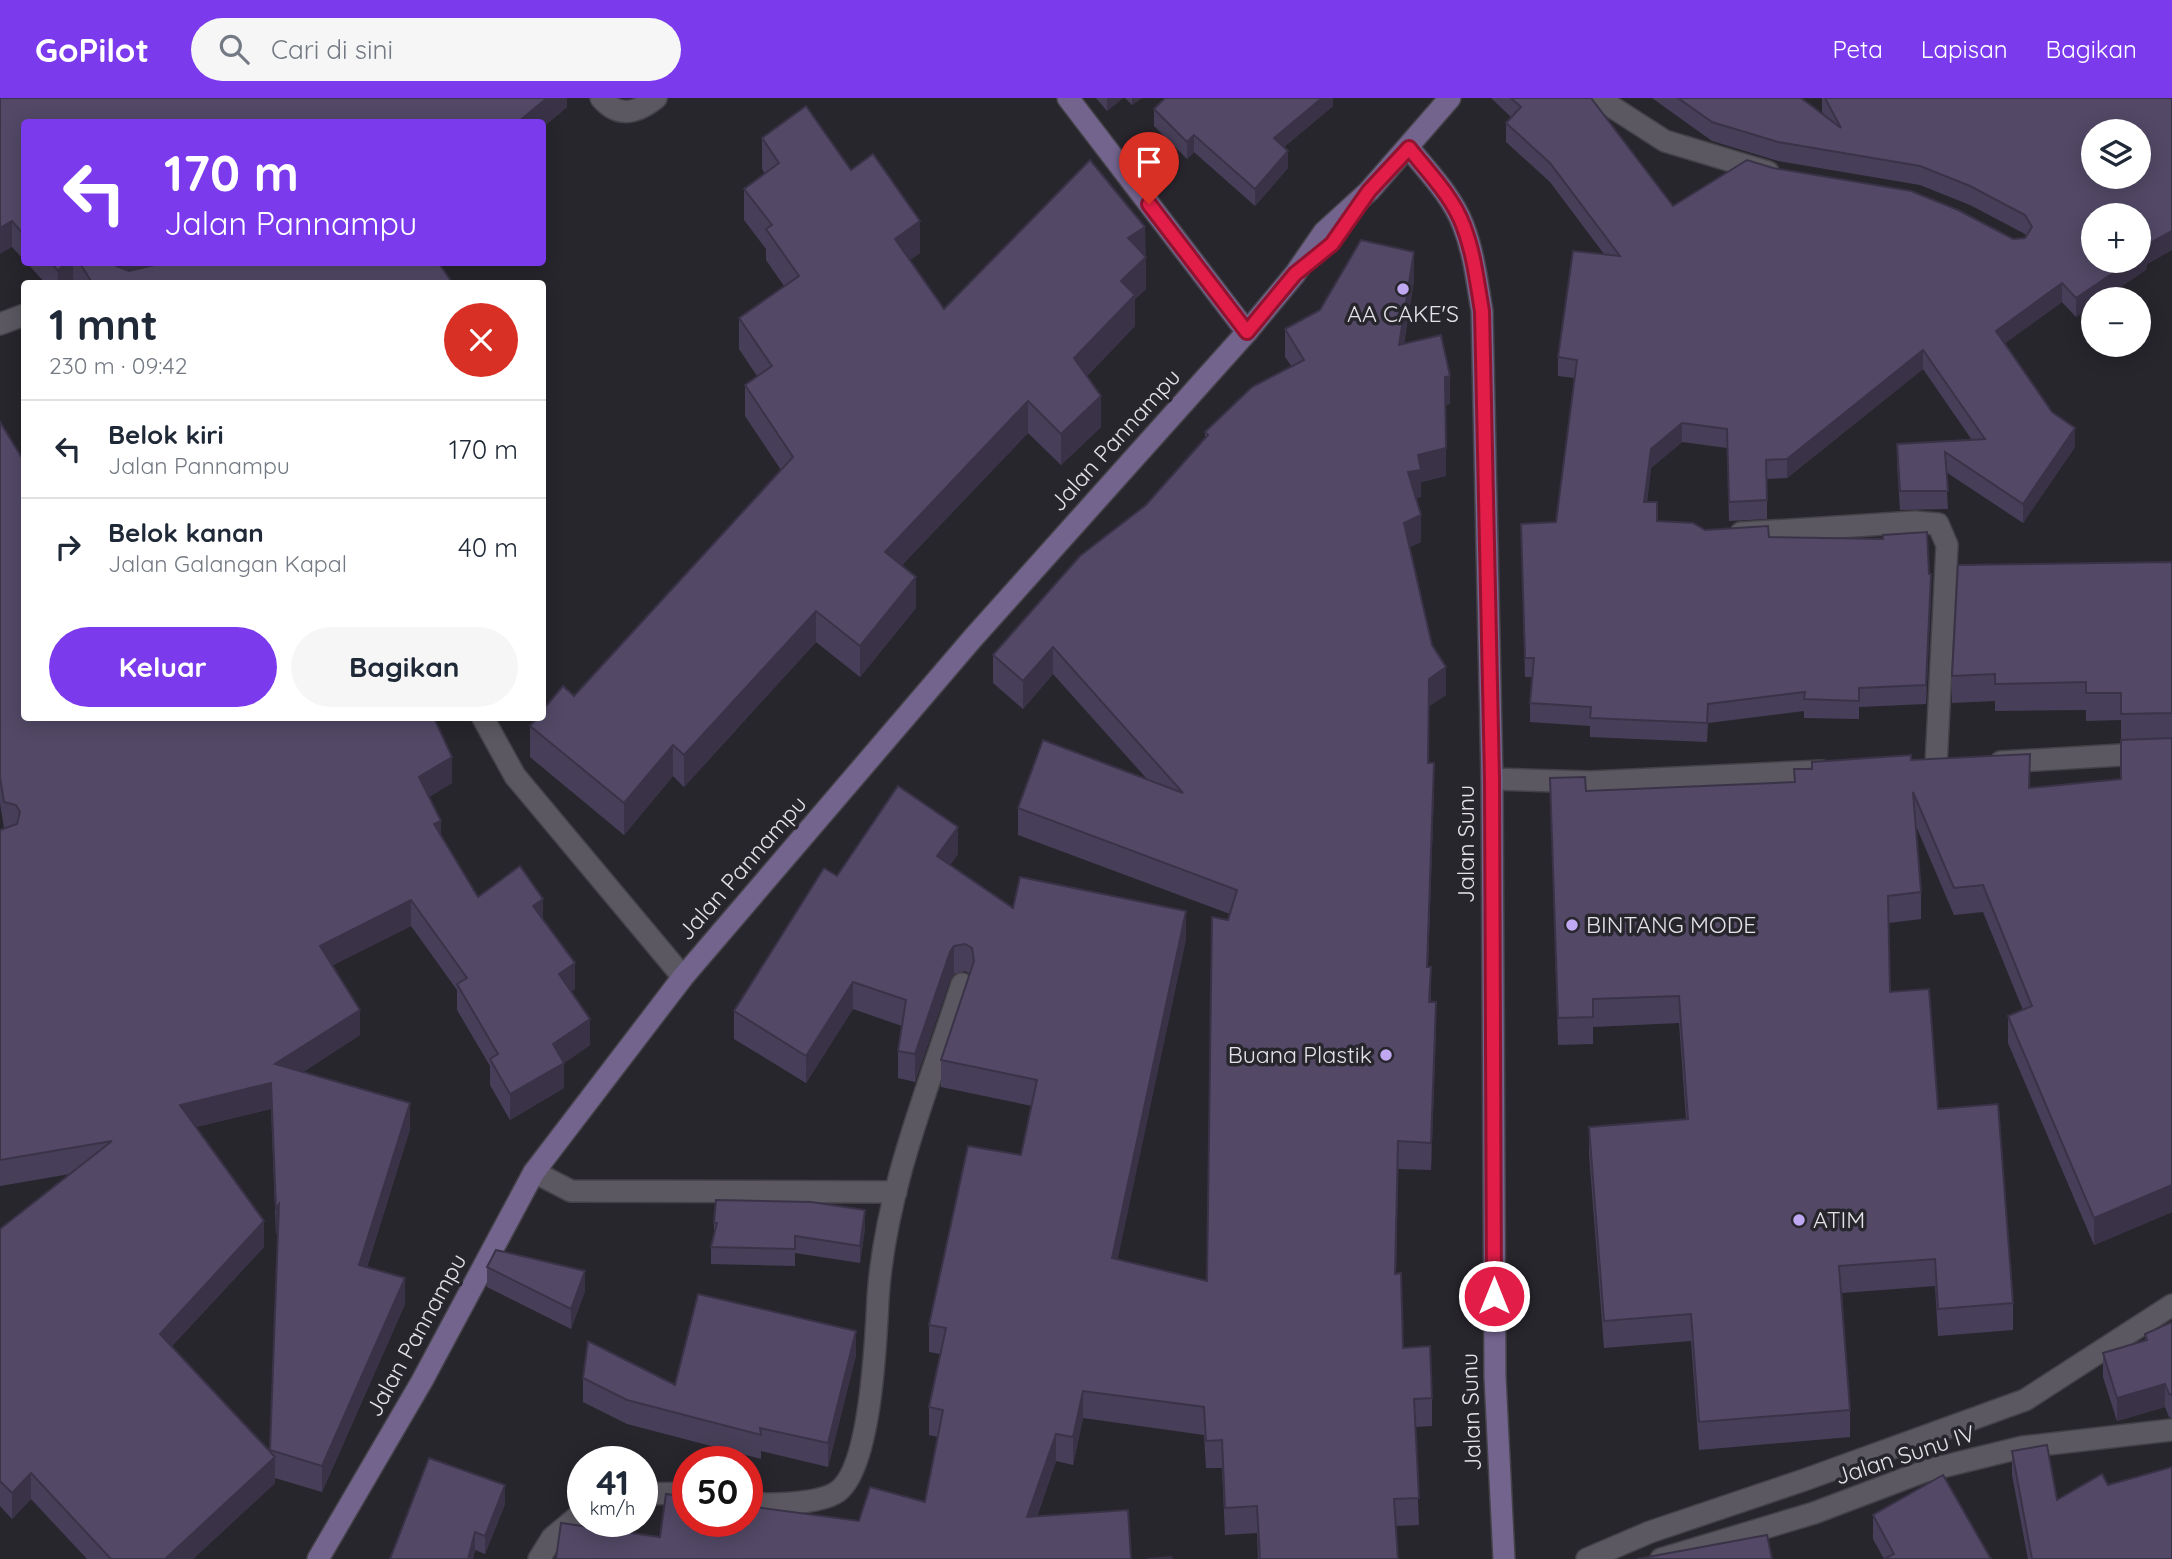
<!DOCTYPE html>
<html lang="id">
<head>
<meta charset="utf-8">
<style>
  body { margin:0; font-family:Quicksand,sans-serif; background:#f6f6f7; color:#1f2937; height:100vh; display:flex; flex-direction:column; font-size:26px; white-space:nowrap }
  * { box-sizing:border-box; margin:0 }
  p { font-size:23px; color:#747a83 }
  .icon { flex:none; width:38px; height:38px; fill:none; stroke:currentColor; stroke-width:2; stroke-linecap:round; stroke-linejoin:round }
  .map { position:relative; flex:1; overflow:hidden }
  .details { position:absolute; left:21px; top:182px; width:525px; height:441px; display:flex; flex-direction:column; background:#fff; border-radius:7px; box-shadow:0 4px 18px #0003 }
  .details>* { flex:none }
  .banner { position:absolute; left:21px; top:21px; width:525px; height:147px; border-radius:7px; box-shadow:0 4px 18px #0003; background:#7c3aed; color:#fff; overflow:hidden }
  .buttons { position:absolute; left:2081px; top:21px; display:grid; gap:14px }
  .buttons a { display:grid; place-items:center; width:70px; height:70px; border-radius:50%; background:#fff; box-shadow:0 4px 18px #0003; font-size:35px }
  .speed { position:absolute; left:567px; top:1348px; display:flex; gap:14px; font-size:35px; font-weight:700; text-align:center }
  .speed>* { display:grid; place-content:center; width:91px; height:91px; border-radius:50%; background:#fff; box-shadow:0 4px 18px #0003; line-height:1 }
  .speed small { font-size:18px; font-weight:400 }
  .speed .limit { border:10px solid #d22; background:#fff; color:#111 }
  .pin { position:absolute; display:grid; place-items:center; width:60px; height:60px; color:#fff; margin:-72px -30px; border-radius:50% 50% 50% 0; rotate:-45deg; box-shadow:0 0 7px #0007 }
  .pin .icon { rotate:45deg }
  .me { position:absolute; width:77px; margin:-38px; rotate:0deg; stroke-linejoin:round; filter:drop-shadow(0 0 5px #0008) }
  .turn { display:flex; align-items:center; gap:24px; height:147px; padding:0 28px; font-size:32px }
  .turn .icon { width:91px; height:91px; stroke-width:2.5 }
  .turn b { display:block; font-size:49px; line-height:60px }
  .round { display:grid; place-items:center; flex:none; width:74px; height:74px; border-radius:37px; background:#f6f6f7 }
  .head { display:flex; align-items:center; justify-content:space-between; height:119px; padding:0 28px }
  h1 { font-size:42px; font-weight:800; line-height:52px }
  .action { display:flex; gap:14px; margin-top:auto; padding:14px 28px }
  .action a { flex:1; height:80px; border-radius:42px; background:#7c3aed; color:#fff; font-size:28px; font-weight:800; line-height:80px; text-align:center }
  .action a+a { background:#f6f6f7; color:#1f2937 }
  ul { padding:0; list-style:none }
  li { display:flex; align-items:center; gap:21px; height:98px; padding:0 28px; border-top:2px solid #e0e1e3 }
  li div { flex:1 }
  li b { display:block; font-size:26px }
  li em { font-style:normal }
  header { display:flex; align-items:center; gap:42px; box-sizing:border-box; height:98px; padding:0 35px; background:#7c3aed; color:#fff }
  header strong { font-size:33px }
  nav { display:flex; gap:38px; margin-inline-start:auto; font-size:24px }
  .search { width:490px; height:63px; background:#f6f6f7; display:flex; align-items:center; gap:18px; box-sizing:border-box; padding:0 24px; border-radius:38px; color:#747a83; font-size:26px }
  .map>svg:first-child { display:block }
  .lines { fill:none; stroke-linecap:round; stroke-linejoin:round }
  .lane-casing { stroke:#444248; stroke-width:24 }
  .street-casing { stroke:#444248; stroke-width:24 }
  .secondary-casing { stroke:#444248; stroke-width:24 }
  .lane { stroke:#5b5861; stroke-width:21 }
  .street { stroke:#5b5861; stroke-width:21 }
  .secondary { stroke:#73648e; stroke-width:21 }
  .wall { fill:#473f59; fill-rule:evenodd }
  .shaded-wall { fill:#3a3348 }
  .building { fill:#534967; stroke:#3a3348; stroke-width:2; fill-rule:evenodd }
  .route-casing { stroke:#92132f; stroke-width:18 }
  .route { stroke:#e11d48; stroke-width:12 }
  .poi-dot { fill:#c0a8f3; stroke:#28262d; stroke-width:2.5 }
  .labels { text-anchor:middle; stroke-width:7; stroke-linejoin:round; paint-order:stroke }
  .poi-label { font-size:23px; fill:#e4e2e8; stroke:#28262d; text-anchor:start }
  .street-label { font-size:23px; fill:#e4e2e8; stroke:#28262d }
</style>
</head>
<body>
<header>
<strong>GoPilot</strong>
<div class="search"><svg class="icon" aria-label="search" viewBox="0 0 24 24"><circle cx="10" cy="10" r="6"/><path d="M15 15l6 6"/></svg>Cari di sini</div>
<nav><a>Peta</a><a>Lapisan</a><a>Bagikan</a></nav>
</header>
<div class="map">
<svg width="2172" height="1461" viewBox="0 0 2172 1461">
  <rect width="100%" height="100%" fill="#28262d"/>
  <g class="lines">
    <g class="lane-casing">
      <g id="lane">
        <path d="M601 0C619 21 637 15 656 0"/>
        <polyline points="483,620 515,678 683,879"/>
        <polyline points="534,1074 571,1093 896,1094"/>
        <polyline points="642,1396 688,1395"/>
        <path d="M747 1404C768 1408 819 1406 837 1394 871 1371 876 1241 878 1200 885 1092 929 988 962 886"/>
        <polyline points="539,1461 552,1440 583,1414"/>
        <polyline points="1587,1461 1650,1434 1804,1382 2025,1302 2172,1207"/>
      </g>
    </g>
    <g class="street-casing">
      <g id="street">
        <polyline points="1598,0 1665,43 1768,74"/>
        <polyline points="0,226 24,217"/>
        <polyline points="1741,435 1915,424 1938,426 1947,447 1936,668"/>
        <polyline points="2001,664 2172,654"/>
        <polyline points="1492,681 1590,684 1822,673"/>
        <polyline points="1661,1461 1814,1415 1925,1373 2023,1349 2172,1332"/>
      </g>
    </g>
    <g class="secondary-casing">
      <g id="secondary">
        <polyline points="1068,0 1247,234"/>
        <path d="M1409 50C1428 74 1452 98 1463 127 1474 155 1477 184 1482 213L1492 681 1495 1279 1504 1461"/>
        <polyline points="318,1461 422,1283 534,1074 683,879 973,540 1247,234 1295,176 1324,134 1369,93 1450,0"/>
      </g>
    </g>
    <use href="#lane" class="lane"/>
    <use href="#street" class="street"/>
    <use href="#secondary" class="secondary"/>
  </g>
  <g class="wall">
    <polygon points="0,0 567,0 567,9 542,30 542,24 24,24 24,162 12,149"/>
    <polygon points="1096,0 1123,0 1107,13"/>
    <polygon points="1125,0 1142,0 1132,7"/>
    <polygon points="1333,0 1333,8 1284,49 1288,70 1255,108 1194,54 1187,61 1154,28 1154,11"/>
    <polygon points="1491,0 1591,0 1673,108 2013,141 2025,140 2026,139 2025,136 1970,107 1920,87 1778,63 1712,43 1652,0 1801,0 1824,17 1822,13 1822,0 2172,0 2146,172 2102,201 2093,201 2093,207 2076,219 2062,204 2005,245 2075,349 2023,425 1946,374 1948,411 1900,412 1897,365 1897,346 1972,342 1923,271 1787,380 1767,381 1767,421 1729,423 1727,350 1682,344 1651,370 1647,404 1657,423 1705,432 1769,439 1929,476 1931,494 1926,606 1859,609 1859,621 1804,620 1804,613 1708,625 1707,644 1590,639 1590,628 1530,624 1530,605 1532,579 1525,579 1521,426 1556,424 1575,280 1558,278 1558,259 1604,156 1550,84 1506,44 1506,25 1511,19"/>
    <polygon points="762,40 851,72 920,155 910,162 944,211 1145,129 1146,191 1135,201 1135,228 1087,278 1101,329 1061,367 1028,335 902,467 916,510 860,579 816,544 684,689 673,678 624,737 530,659 530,628 574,598 781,372 745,318 745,287 757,278 739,251 739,220 784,188 766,162 766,151 744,122 744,91 765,76 762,71"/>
    <polygon points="26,164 163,164 127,172 453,186 76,186 73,181 69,186 46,186"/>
    <polygon points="1414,182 1404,246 1450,306 1445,307 1446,378 1421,384 1421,399 1416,400 1421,444 1409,449 1432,547 1446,597 1429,608 1428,665 1434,692 1428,869 1431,896 1431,904 1436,932 1431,1072 1398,1071 1396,1176 1403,1250 1432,1300 1432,1328 1415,1329 1419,1427 1396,1428 1398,1461 1258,1461 1257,1435 1225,1437 1222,1370 1206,1370 1204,1337 1083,1320 1073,1367 1056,1363 1037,1419 660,1439 859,1423 925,1404 938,1339 929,1337 929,1309 940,1256 929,1254 929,1227 1021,1057 1032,1008 941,989 941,962 970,876 965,873 954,876 950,882 915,984 898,980 898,953 902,928 853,911 806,985 734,941 734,913 837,778 958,756 950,767 1013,810 1186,841 1117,1162 1207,1183 1228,822 1230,816 1018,737 1018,710 1147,681 1053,576 1023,611 993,585 993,557 1146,407 1205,341 1205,334 1292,269 1285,259 1285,231"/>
    <path d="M0 324 24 620 452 685 429 699 441 738 478 799 543 822 575 891 571 893 590 947 564 965V990L510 1022 490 987V968L457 912V892L411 828 333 867 360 937 303 974 410 1031 367 1169 405 1206 322 1394 275 1380V1385L193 1461H87L31 1401 12 1421 0 1408V1131L70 1076 0 1088V732L6 731 4 730 0 705ZM271 1011 276 1136 278 1133 270 1354 172 1248 264 1149 196 1029Z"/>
    <polygon points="2172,464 2172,1114 2094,1147 2008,945 2008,918 2023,912 1983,814 1954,817 1916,728 1921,794 1921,821 1889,825 1890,894 1938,1011 2013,1205 2013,1232 1938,1238 1935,1188 1842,1195 1850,1312 1850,1339 1699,1352 1691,1243 1604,1250 1589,1056 1589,1029 1686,1021 1679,925 1593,929 1593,946 1558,947 1550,680 1586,693 1794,684 1794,671 1911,662 2030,690 2121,681 2121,622 2086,623 2086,612 1995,613 1995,603 1952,605 1952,578"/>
    <polygon points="714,1125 865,1130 860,1165 795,1155 795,1168 711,1166 711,1149 714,1137"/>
    <polygon points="487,1169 585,1193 571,1231 487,1189"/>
    <polygon points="2172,1224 2172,1320 2169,1319 2165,1309 2117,1323 2103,1279 2103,1255 2145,1243 2145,1236"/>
    <polygon points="856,1257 828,1369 761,1353 761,1361 627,1326 583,1304 583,1280 675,1287"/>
    <polygon points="2012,1353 2057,1402 2108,1387 2172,1461 2028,1461 2012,1377"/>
    <polygon points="505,1406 485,1456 475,1452 473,1461 390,1461"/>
    <polygon points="1873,1417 1991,1461 1884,1461 1873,1441"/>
  </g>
  <g class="shaded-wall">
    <polygon points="547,0 567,0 567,9 542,30 542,24 518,24"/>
    <polygon points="1107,0 1123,0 1107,13"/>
    <polygon points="1132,0 1142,0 1132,7"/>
    <polygon points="1322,0 1333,0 1333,8 1274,57 1274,40"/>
    <polygon points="1194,37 1194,54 1187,61 1187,44"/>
    <polygon points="1288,53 1288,70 1255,108 1255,91"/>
    <polygon points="12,123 12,149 0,156 0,130"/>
    <polygon points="920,123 920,155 895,172 895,141"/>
    <polygon points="1145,129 1145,160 1128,140"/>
    <polygon points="2172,133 2172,152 2146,167 2146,172 2102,201 2093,201 2093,207 2076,219 2076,200 2131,163 2138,163 2138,158 2143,149"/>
    <polygon points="1414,154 1414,182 1399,274 1399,247"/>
    <polygon points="1146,159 1146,191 1135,201 1135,228 1074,291 1074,260 1121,183"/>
    <polygon points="65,164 73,164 73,181 69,186 58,186 58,173"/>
    <polygon points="114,164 163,164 123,173 114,181"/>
    <polygon points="2062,185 2062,204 1996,252 1996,233"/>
    <polygon points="1923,252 1923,271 1787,380 1787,361"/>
    <polygon points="1450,278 1450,306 1445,307 1445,279"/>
    <polygon points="1101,298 1101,329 1061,367 1061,336"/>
    <polygon points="1028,303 1028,335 885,485 885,454"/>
    <polygon points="1682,325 1682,344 1651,370 1644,423 1644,404 1651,351"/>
    <polygon points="2075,330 2075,349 2023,425 2023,406"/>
    <polygon points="1446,350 1446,378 1421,384 1421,399 1408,401 1408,374 1418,357"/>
    <polygon points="1421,417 1421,444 1404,452 1404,425"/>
    <polygon points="1931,476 1931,494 1926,606 1926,587"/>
    <polygon points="916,479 916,510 860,579 860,548"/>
    <polygon points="816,513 816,544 684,689 684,657"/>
    <polygon points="1053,549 1053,576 1023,611 1023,583"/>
    <polygon points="1446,569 1446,597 1429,608 1429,581"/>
    <polygon points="673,647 673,678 624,737 624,705"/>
    <polygon points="452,659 452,685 419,705 419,679"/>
    <polygon points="1434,665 1434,692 1427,896 1427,869"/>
    <polygon points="441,723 441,748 434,726"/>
    <polygon points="958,729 958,756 937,786 937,758"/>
    <polygon points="543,801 543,827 533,808"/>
    <polygon points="411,802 411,828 320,873 320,848"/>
    <polygon points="1186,813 1186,841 1112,1188 1112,1160"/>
    <polygon points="954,848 954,876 950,882 915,984 915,956 950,854"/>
    <polygon points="575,865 575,891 559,902 559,876"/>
    <polygon points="1431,869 1431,896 1429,931 1429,904"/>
    <polygon points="853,884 853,911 806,985 806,958"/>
    <polygon points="1436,904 1436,932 1431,1072 1431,1045"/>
    <polygon points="360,912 360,937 275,992 275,966"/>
    <polygon points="590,921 590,947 564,965 564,990 510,1022 510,996 553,946"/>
    <polygon points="271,985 271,1011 180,1033 180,1007"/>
    <polygon points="410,1005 410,1031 359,1193 359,1167"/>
    <polygon points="2172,1087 2172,1114 2094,1147 2094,1120"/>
    <polygon points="279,1106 279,1132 276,1136 276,1110"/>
    <polygon points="865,1112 865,1130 860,1165 860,1148"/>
    <polygon points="264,1123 264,1149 160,1261 160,1236"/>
    <polygon points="585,1173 585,1193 571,1231 571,1211"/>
    <polygon points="405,1180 405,1206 322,1394 322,1368"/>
    <polygon points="856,1233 856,1257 828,1369 828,1345"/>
    <polygon points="2165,1286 2165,1309 2117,1323 2117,1300"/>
    <polygon points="1083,1293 1083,1320 1073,1367 1073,1339"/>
    <polygon points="1056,1336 1056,1363 1027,1447 1027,1419"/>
    <polygon points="275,1359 275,1385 193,1461 165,1461"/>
    <polygon points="31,1375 31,1401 12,1421 12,1395"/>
    <polygon points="505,1387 505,1406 485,1456 485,1438"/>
    <polygon points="475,1434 475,1452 473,1461 468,1461"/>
  </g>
  <g class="building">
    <polygon points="0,0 547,0 518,24 24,24 24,137 12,123 0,130"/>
    <polygon points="1165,0 1322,0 1274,40 1288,53 1255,91 1194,37 1187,44 1154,11"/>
    <path d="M1511 0H1591L1673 108 1747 62 1773 70 1911 93 1958 112 2013 141 2025 140 2032 129 2025 117 1970 88 1920 68 1778 44 1712 24 1678 0H1801L1841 30 1825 0H2172V133L2143 149 2146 153 2138 158V117H2093V163H2131L2076 200 2062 185 1996 233 2052 314 2075 330 2023 406 1945 354 1948 393H1900L1897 346 1985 341 1923 252 1787 361 1766 362 1767 402 1729 404 1727 331 1682 325 1651 351 1644 404H1657V423L1693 425 1705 432 1768 428 1769 439 1883 441V437L1927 434 1929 476H1931L1926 587 1859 590V603L1804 601 1805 594 1708 606 1707 625 1590 620 1591 609 1530 605 1534 560H1525L1521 426 1556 424 1577 262 1558 259 1573 153 1620 158 1550 65 1506 25 1521 9ZM2093 33H2138V79H2093Z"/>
    <polygon points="806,8 851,72 873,56 920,123 895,141 944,211 1090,62 1145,129 1128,140 1146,159 1121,183 1135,197 1074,260 1101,298 1061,336 1028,303 885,454 916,479 860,548 816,513 684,657 673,647 624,705 530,628 537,620 542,620 542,613 563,588 574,598 793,359 745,287 772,268 739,220 799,178 766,131 772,127 744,91 779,65 762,40"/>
    <polygon points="1361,142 1414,154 1399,247 1441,237 1450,278 1445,279 1446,350 1418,357 1421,372 1408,374 1421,417 1404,425 1432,547 1446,569 1429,581 1428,665 1434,665 1427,869 1431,869 1429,904 1436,904 1431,1045 1398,1043 1395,1176 1401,1175 1403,1250 1430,1248 1432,1300 1414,1301 1419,1400 1394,1401 1398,1461 1260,1461 1257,1408 1225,1410 1222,1342 1206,1343 1204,1309 1083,1293 1073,1339 1056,1336 1027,1419 1128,1412 1131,1461 556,1461 561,1425 660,1439 666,1396 688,1399 688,1423 747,1423 747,1408 859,1423 870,1389 925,1404 943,1312 929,1309 946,1230 929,1227 968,1048 1021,1057 1037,982 941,962 974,863 972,850 965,846 954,848 950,854 915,956 898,953 906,902 853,884 806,958 734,913 824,770 837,778 898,688 958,729 937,758 1013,810 1020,779 1186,813 1112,1160 1207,1183 1212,819 1228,822 1237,792 1018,710 1043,642 1183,695 1053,549 1023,583 993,557 1080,458 1146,407 1208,337 1205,334 1252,289 1304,262 1285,231 1320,212"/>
    <polygon points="51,164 65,164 58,173"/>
    <polygon points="79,164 115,164 116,168 129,173 167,164 438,164 453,186 93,186"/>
    <polygon points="0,324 24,363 24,620 434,620 452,659 419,679 441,723 434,726 478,799 520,768 543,801 533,808 575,865 559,876 590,921 553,946 564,965 510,996 490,961 498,956 457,886 467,880 411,802 320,848 360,912 275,966 410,1005 359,1167 405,1180 322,1368 270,1352 279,1106 276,1110 271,985 180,1007 264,1123 160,1236 275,1359 165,1461 111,1461 31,1375 12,1395 0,1383 0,1131 112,1043 0,1062 0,732 17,726 20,714 16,707 4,704 0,679"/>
    <polygon points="2172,464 2172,615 2121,616 2121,595 2086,595 2086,584 1995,586 1995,576 1952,578 1958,467"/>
    <polygon points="2172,640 2172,1087 2094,1120 2008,918 2032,908 1983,787 1954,790 1913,694 1921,794 1888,798 1890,894 1929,891 1938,1011 1998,1006 2013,1205 1938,1211 1935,1161 1839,1168 1850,1312 1699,1324 1691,1216 1604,1223 1589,1029 1688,1021 1679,898 1593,901 1593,919 1558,920 1550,680 1585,679 1586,693 1795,684 1794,671 1812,671 1812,664 1911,657 1911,662 2030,656 2029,690 2121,681 2121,642"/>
    <polygon points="716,1102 811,1104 865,1112 860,1148 795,1138 795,1151 711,1149 717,1125 714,1125"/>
    <polygon points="496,1152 585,1173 571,1211 487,1169"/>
    <polygon points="698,1196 856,1233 828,1345 760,1330 761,1337 627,1302 583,1280 588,1243 675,1287"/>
    <polygon points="2172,1224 2172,1297 2169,1296 2165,1286 2117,1300 2103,1255 2147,1242 2145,1236"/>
    <polygon points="2047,1347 2057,1402 2102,1376 2108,1387 2172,1369 2172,1461 2032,1461 2012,1353"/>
    <polygon points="429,1360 505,1387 485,1438 475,1434 468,1461 390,1461"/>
    <polygon points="1943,1377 1991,1461 1884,1461 1894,1456 1873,1417"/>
    <polygon points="1767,1437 1772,1461 1637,1461"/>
    <polygon points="1171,1459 1172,1461 1148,1461"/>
  </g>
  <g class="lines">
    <g class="route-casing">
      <path id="route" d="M1149 106 1247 234 1295 176 1332 146 1369 93 1409 50C1428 74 1452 98 1463 127 1474 155 1477 184 1482 213L1492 681 1494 1198"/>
    </g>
    <use href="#route" class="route"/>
  </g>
  <g class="poi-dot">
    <circle cx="1403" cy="191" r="7"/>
    <circle cx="1572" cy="827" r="7"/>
    <circle cx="1386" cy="957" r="7"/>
    <circle cx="1799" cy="1122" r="7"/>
  </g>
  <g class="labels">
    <g class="poi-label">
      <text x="1403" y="224" text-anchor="middle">AA CAKE'S</text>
      <text x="1586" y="835">BINTANG MODE</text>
      <text x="1372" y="965" text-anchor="end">Buana Plastik</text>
      <text x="1813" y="1130">ATIM</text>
    </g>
    <g class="street-label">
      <text transform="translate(1115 342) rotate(-48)" y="8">Jalan Pannampu</text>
      <text transform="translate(1466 746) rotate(-90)" y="8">Jalan Sunu</text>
      <text transform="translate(742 770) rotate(-49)" y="8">Jalan Pannampu</text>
      <text transform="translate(416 1237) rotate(-61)" y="8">Jalan Pannampu</text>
      <text transform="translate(1471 1314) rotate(-92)" y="8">Jalan Sunu</text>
      <text transform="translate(1905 1357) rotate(-18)" y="8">Jalan Sunu IV</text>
    </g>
  </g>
</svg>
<div class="buttons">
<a><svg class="icon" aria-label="layers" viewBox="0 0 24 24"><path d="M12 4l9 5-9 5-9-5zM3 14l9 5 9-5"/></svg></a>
<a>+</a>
<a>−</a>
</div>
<div class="speed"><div>41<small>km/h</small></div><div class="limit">50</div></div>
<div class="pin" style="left:1149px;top:106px;background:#d93025"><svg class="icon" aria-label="arrive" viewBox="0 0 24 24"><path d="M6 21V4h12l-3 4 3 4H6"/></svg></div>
<svg class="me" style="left:1494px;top:1198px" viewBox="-20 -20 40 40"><circle r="17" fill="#e11d48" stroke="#fff" stroke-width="3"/><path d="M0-11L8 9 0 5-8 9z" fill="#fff"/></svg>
<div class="banner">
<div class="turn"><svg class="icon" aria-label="left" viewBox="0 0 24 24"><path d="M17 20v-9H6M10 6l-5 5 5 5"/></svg><div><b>170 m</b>Jalan Pannampu</div></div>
</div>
<section class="details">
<div class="head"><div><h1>1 mnt</h1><p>230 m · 09:42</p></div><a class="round" style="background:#d93025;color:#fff"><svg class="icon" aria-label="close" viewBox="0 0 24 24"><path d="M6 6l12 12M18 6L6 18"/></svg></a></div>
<ul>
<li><svg class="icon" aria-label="left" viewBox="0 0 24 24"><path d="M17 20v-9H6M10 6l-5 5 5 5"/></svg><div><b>Belok kiri</b><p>Jalan Pannampu</p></div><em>170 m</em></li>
<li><svg class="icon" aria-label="right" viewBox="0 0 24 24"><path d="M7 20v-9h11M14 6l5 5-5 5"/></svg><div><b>Belok kanan</b><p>Jalan Galangan Kapal</p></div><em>40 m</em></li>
</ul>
<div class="action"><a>Keluar</a><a>Bagikan</a></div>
</section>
</div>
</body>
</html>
